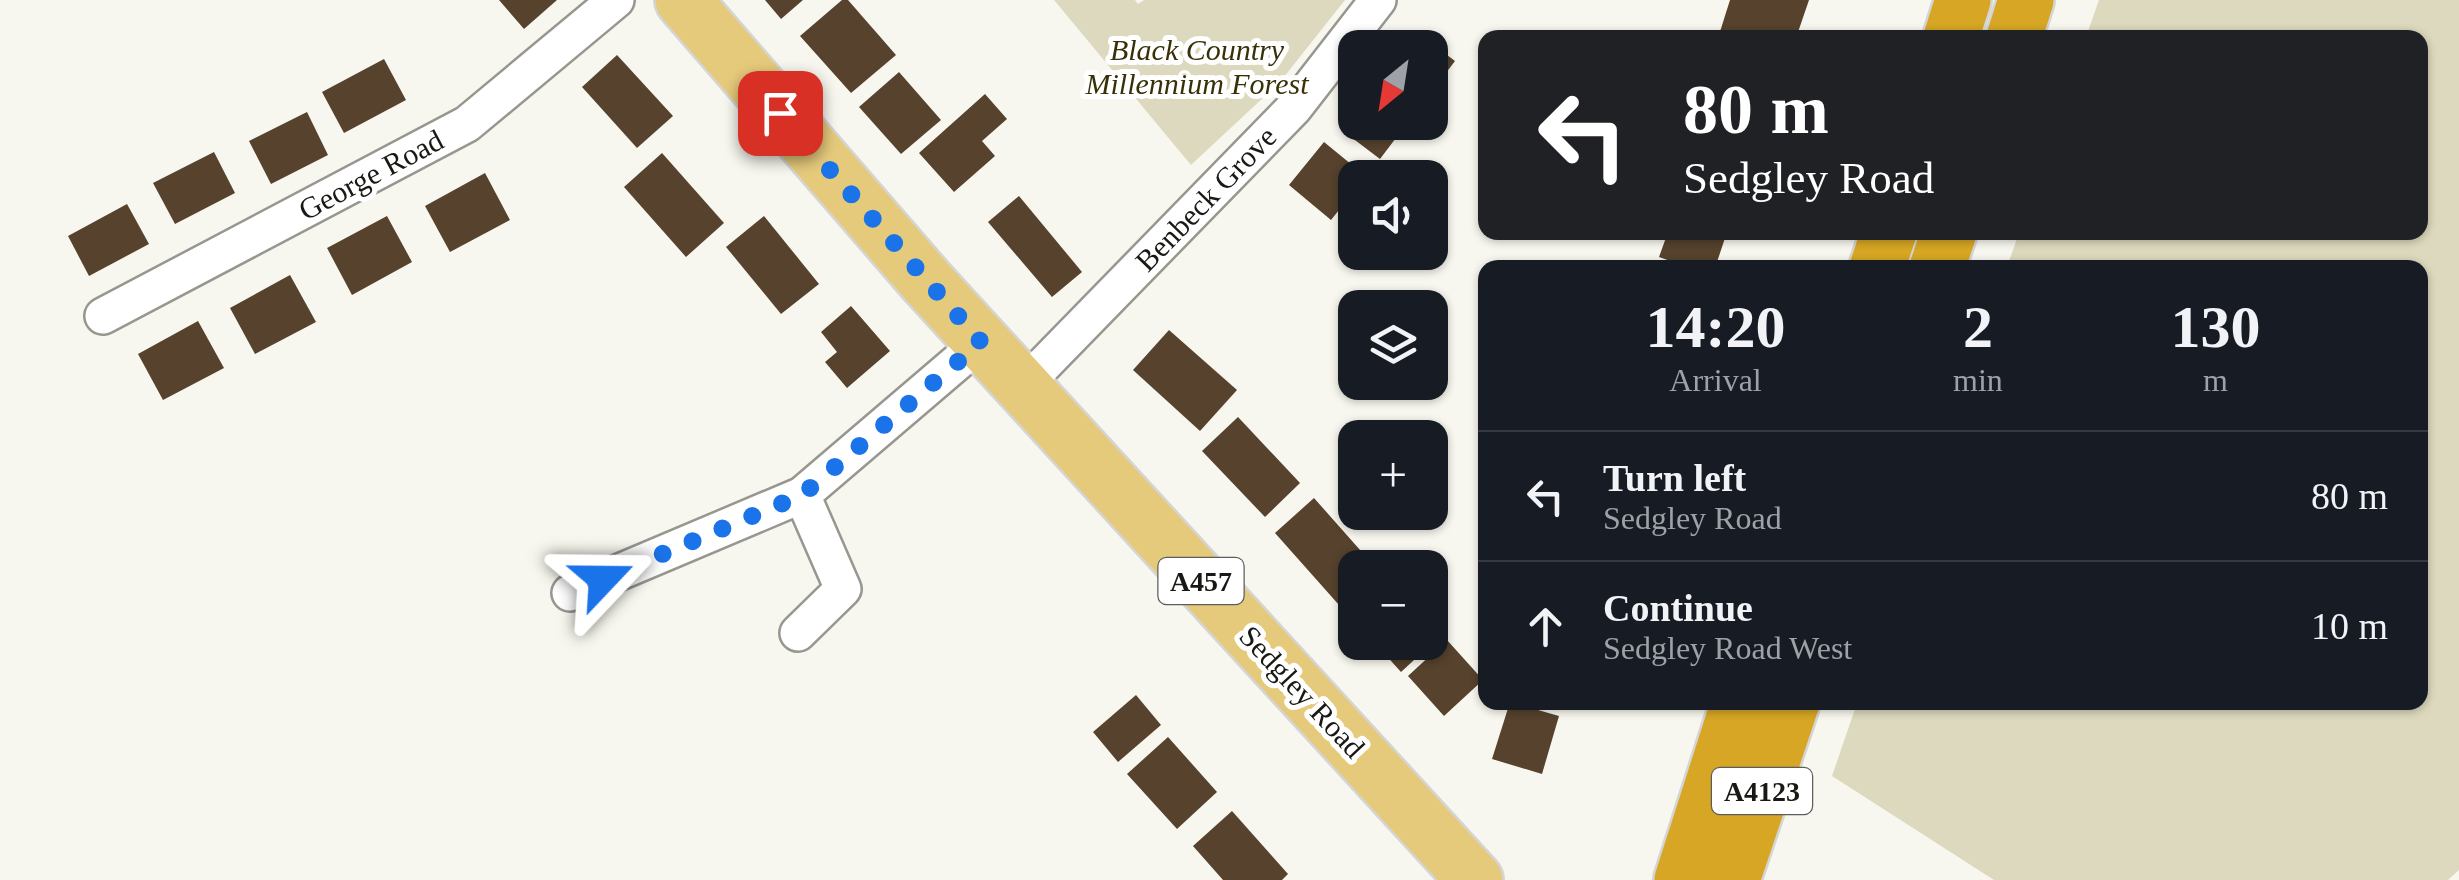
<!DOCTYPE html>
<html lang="en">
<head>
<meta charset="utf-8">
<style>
  body { margin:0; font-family:Georgia,serif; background:#20242c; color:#f1f3f6; height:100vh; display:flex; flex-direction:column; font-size:38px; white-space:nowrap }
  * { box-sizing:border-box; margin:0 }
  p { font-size:32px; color:#9ea1a6 }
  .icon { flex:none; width:55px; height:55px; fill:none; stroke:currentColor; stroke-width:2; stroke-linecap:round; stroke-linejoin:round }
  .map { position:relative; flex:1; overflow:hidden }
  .drawer { position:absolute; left:1478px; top:260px; width:950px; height:450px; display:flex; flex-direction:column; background:#171b24; border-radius:20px; box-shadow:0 2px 8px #0004 }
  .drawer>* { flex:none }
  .top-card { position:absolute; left:1478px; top:30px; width:950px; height:210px; border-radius:20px; box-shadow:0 2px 8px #0004; background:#202124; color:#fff; overflow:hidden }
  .needle { width:65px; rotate:210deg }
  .buttons { position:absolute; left:1338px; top:30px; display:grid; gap:20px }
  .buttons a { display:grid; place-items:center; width:110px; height:110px; border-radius:20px; background:#171b24; box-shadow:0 2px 8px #0004; font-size:50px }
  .pin { position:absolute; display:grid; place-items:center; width:85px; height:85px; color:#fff; margin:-42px; border-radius:20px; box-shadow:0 5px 15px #0006 }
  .me { position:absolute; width:110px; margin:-55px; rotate:67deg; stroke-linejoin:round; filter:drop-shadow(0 0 8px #0008) }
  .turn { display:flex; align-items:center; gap:35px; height:210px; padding:0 40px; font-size:45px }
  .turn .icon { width:130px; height:130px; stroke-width:2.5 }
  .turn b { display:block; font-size:70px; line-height:85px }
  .eta { display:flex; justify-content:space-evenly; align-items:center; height:170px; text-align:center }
  .eta b { font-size:60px; font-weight:700; line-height:70px }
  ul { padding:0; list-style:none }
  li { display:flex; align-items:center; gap:30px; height:130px; padding:0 40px; border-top:2px solid #363941 }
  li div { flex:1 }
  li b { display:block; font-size:38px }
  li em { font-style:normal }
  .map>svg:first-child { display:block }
  .green { fill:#ddd9be }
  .building { fill:#56422d }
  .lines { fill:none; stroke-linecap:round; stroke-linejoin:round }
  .street-casing { stroke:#97968f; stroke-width:40 }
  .primary-casing { stroke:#d5d5d5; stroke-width:60 }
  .highway-casing { stroke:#d5d5d5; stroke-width:60 }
  .street { stroke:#fff; stroke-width:35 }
  .primary { stroke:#e6ca7c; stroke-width:55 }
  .highway { stroke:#d6a624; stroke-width:55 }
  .route { stroke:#1a73e8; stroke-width:18; stroke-dasharray:0 32.4 }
  .labels { text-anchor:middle; stroke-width:10; stroke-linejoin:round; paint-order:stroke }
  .shield { fill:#fff; stroke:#5d5d5b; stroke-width:2.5 }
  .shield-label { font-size:28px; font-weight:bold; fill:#181815 }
  .park-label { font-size:30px; font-style:italic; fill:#383107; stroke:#fff }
  .street-label { font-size:30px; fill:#181815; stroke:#fff }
</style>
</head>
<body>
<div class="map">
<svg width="2459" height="880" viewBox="0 0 2459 880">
  <rect width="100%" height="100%" fill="#f8f7ef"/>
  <g class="green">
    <polygon points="1054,0 1135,0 1138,4 1144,0 1345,0 1280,82 1191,165"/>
    <polygon points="2099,0 2459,0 2459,870 2448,880 1994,880 1832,776 1857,703 2420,702 2420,268 2007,267 2019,233 2420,232 2420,38 2086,37"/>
  </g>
  <g class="building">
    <polygon points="499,0 557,0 524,29"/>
    <polygon points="765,0 803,0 781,19"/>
    <polygon points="842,0 848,0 896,55 851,93 800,36"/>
    <polygon points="1730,0 1809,0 1796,38 1718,38"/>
    <polygon points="1418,33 1455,61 1430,94 1430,48 1407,48"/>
    <polygon points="617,55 673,116 637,148 582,87"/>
    <polygon points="384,59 406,100 344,133 322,92"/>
    <polygon points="899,72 941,120 901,154 859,107"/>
    <polygon points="985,94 1007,119 982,141 995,156 954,192 919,153"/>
    <polygon points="307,112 328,155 271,184 249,141"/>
    <polygon points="1355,115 1355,122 1408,122 1380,159 1343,131"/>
    <polygon points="1324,142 1368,178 1355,178 1355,190 1331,220 1289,185"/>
    <polygon points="214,152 235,193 175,224 153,183"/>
    <polygon points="662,153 724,223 686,257 624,187"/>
    <polygon points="485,173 510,220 450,252 425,206"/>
    <polygon points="1019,196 1082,272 1052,297 988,222"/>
    <polygon points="127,204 149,244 89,276 68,236"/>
    <polygon points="387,216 412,262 352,295 327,248"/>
    <polygon points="764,216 819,284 781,314 726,247"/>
    <polygon points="1668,232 1727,232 1715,268 1690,268 1659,257"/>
    <polygon points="1634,260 1654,267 1654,268 1627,268"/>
    <polygon points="290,275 316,322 255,354 230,308"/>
    <polygon points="851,306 890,351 847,388 825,362 837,352 821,332"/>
    <polygon points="198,321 224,368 163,400 138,354"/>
    <polygon points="1169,330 1237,390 1200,431 1133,370"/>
    <polygon points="1238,417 1300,483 1265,517 1202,451"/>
    <polygon points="1314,498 1376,568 1355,568 1355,623 1275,533"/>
    <polygon points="1430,629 1438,638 1401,672 1374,642 1430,642"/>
    <polygon points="1447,640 1483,680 1444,716 1408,676"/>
    <polygon points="1136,695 1161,725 1118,762 1093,732"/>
    <polygon points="1510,702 1559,716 1542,774 1492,759"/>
    <polygon points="1168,737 1217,792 1177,829 1127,774"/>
    <polygon points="1232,811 1288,874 1282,880 1223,880 1193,846"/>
  </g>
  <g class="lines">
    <g class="street-casing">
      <g id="street">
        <polyline points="103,316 467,124 616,0"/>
        <polyline points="1022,387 1294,108 1378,0"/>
        <polyline points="570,593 802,495 981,342"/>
        <polyline points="798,633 843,589 802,495"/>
      </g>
    </g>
    <g class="primary-casing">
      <polyline id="primary" points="683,0 927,282 1475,880"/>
    </g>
    <g class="highway-casing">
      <g id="highway">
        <polyline points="1951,38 1963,0"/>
        <polyline points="2014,38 2026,0"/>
        <polyline points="1877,268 1889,232"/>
        <polyline points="1937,268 1949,232"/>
        <polyline points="1682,880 1739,702"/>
        <polyline points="1732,880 1792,702"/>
      </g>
    </g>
    <use href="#street" class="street"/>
    <use href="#primary" class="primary"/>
    <use href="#highway" class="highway"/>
  </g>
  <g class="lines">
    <polyline class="route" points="603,579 802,495 981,342 780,113"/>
  </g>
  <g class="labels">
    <g class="shield">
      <rect x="1158.5" y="558" width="85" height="46" rx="8"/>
      <rect x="1712" y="768" width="100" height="46" rx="8"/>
    </g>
    <g class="shield-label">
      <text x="1201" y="591">A457</text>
      <text x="1762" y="801">A4123</text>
    </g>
    <g class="park-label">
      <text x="1197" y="60">Black Country<tspan x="1197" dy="34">Millennium Forest</tspan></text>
    </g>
    <g class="street-label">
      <text transform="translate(371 175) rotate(-28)" y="10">George Road</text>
      <text transform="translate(1206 199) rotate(-46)" y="10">Benbeck Grove</text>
      <text transform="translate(1302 692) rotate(47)" y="10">Sedgley Road</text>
    </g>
  </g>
</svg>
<div class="buttons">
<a><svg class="needle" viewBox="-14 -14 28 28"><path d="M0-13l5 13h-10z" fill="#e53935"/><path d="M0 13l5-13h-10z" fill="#9ea1a6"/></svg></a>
<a><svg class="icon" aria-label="sound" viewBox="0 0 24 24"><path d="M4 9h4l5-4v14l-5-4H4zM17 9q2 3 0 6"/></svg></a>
<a><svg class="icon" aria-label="layers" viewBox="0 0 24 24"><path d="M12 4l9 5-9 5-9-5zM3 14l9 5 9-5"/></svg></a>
<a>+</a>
<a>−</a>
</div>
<div class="pin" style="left:780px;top:113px;background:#d93025"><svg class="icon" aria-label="arrive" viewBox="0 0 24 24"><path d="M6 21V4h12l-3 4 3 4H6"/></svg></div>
<svg class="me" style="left:603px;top:579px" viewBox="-20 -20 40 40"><path d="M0-17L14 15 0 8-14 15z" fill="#1a73e8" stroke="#fff" stroke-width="4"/></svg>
<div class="top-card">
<div class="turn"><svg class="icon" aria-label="left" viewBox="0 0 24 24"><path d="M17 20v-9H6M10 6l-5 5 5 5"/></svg><div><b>80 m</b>Sedgley Road</div></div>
</div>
<section class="drawer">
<div class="eta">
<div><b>14:20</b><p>Arrival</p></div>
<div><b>2</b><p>min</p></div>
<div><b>130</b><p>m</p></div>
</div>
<ul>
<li><svg class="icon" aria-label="left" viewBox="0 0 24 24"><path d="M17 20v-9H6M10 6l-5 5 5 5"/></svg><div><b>Turn left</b><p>Sedgley Road</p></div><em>80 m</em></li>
<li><svg class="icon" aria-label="ahead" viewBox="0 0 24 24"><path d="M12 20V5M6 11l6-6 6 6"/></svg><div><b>Continue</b><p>Sedgley Road West</p></div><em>10 m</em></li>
</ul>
</section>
</div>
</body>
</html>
